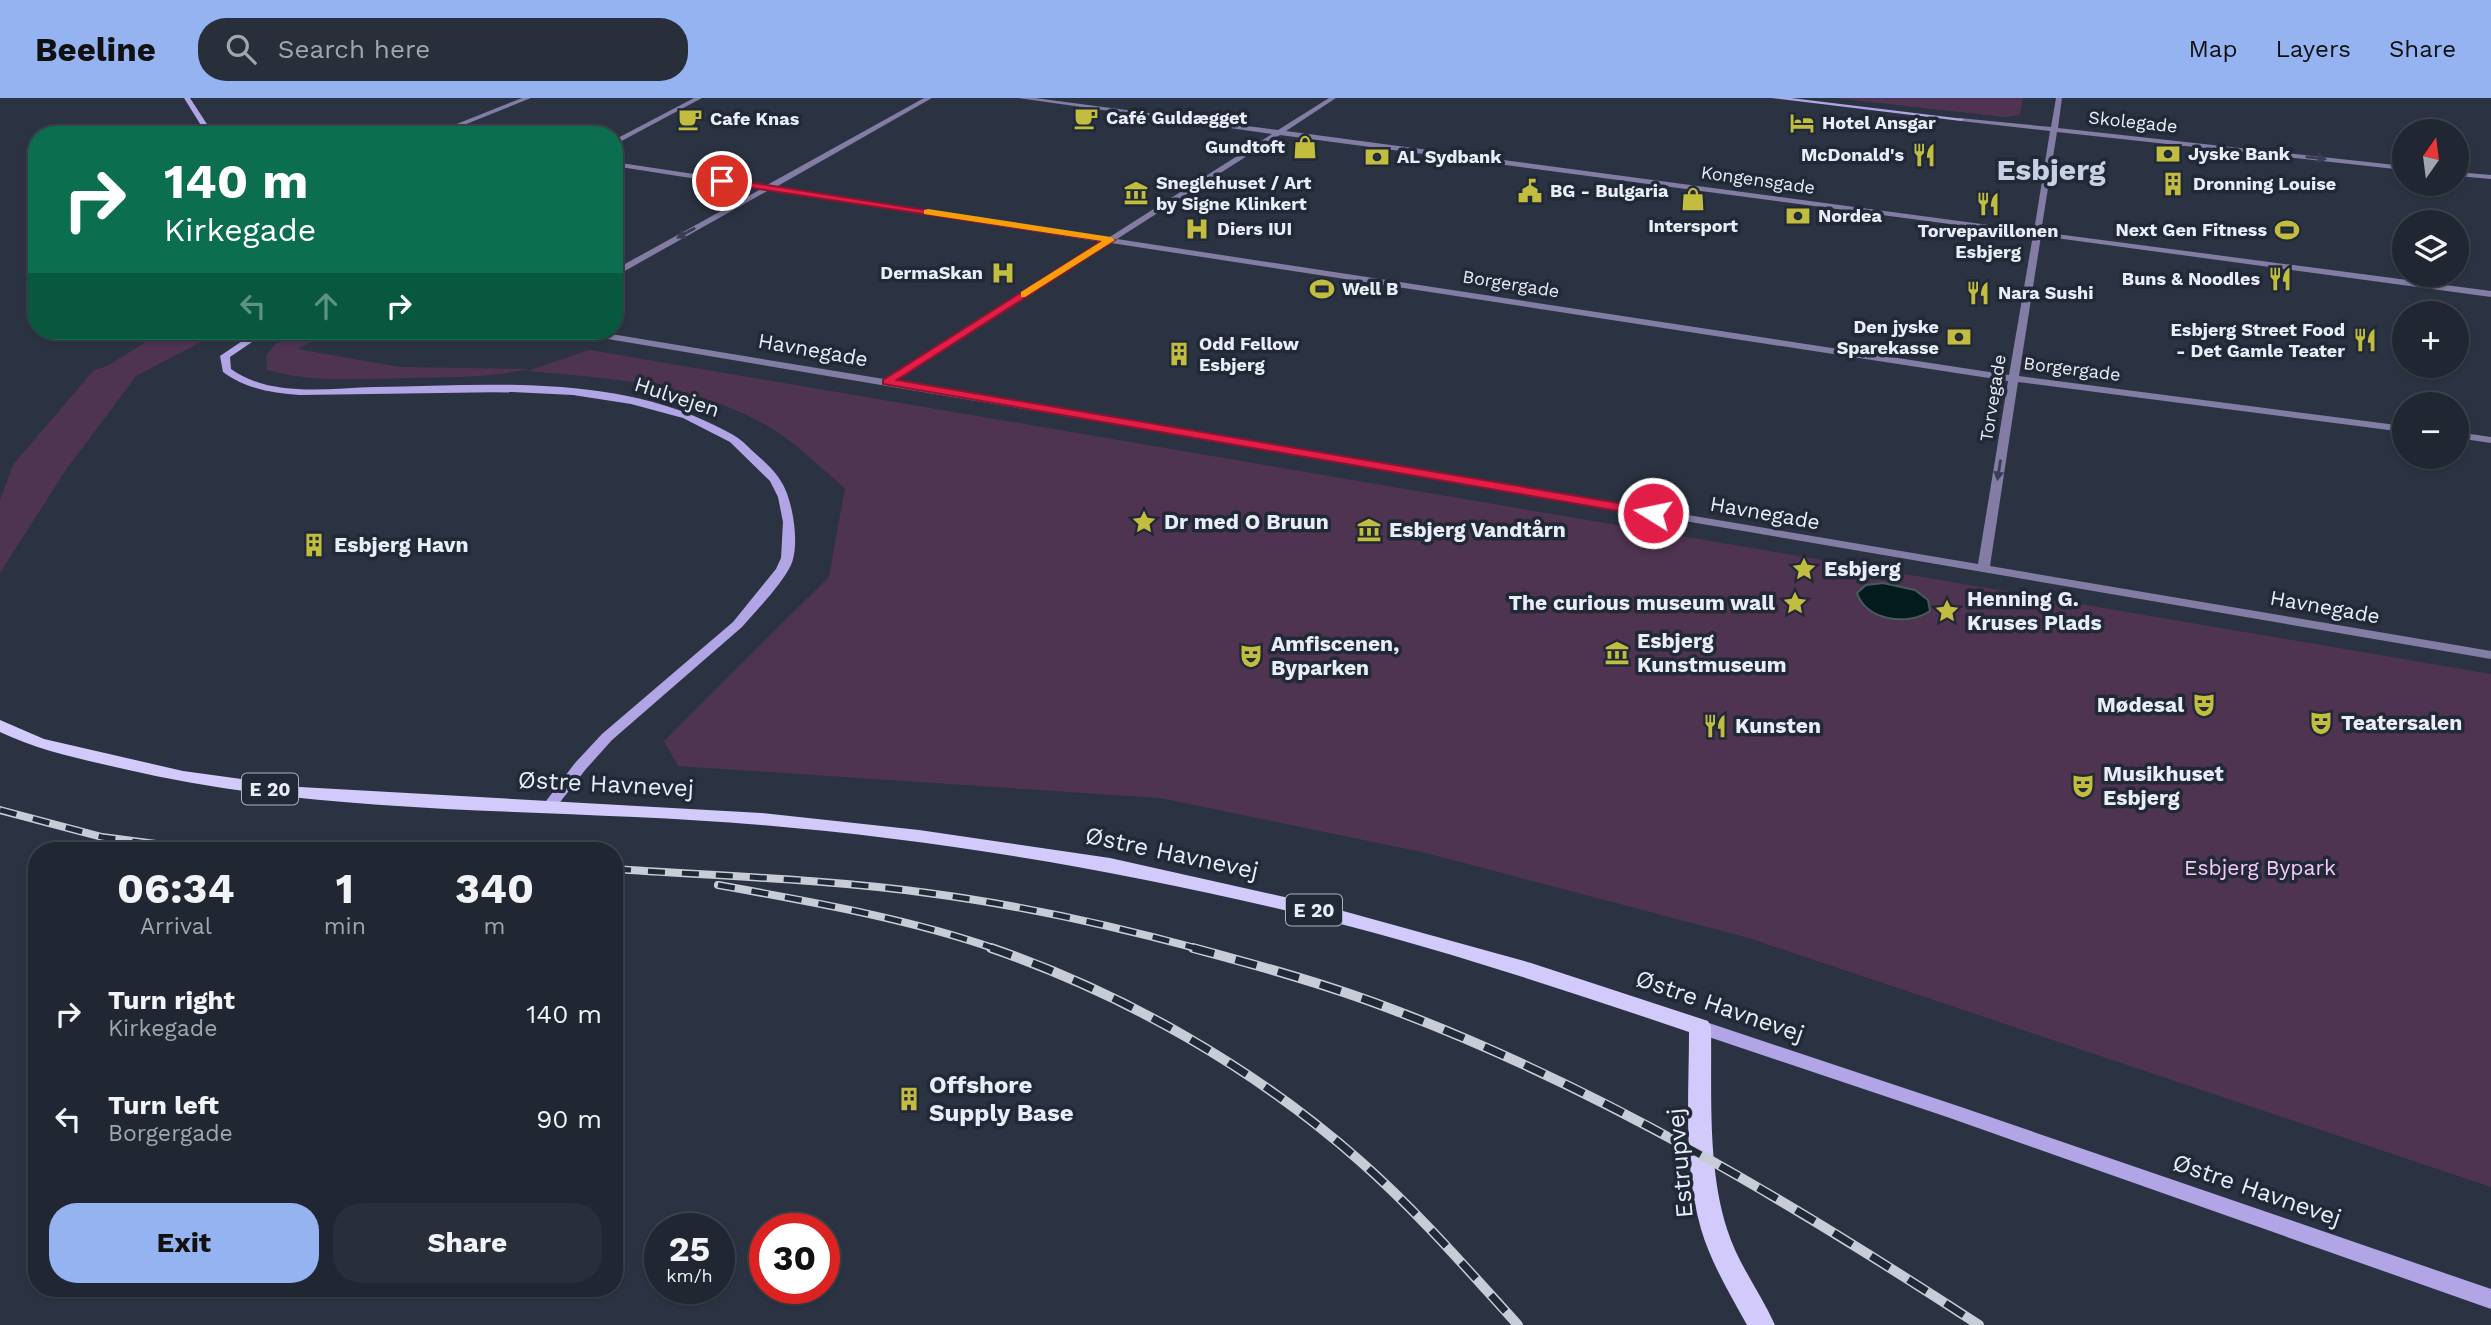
<!DOCTYPE html>
<html lang="en">
<head>
<meta charset="utf-8">
<style>
  body { margin:0; font-family:"Work Sans",sans-serif; background:#282e3a; color:#f1f3f6; height:100vh; display:flex; flex-direction:column; font-size:26px; white-space:nowrap }
  * { box-sizing:border-box; margin:0 }
  p { font-size:23px; color:#a2a5ac }
  .icon { flex:none; width:38px; height:38px; fill:none; stroke:currentColor; stroke-width:2; stroke-linecap:round; stroke-linejoin:round }
  .map { position:relative; flex:1; overflow:hidden }
  .side { position:absolute; left:28px; top:744px; width:595px; height:455px; display:flex; flex-direction:column; background:#202632; border-radius:28px; box-shadow:0 2px 5px #0004,0 0 0 2px #3d434d }
  .side>* { flex:none }
  .hud { position:absolute; left:28px; top:28px; width:595px; height:214px; border-radius:28px; box-shadow:0 2px 5px #0004,0 0 0 2px #3d434d; background:#0b6e4f; color:#fff; overflow:hidden }
  .needle { width:46px; rotate:14deg }
  .tools { position:absolute; left:2392px; top:21px; display:grid; gap:14px }
  .tools a { display:grid; place-items:center; width:77px; height:77px; border-radius:50%; background:#202632; box-shadow:0 2px 5px #0004,0 0 0 2px #3d434d; font-size:35px }
  .speed { position:absolute; left:644px; top:1115px; display:flex; gap:14px; font-size:35px; font-weight:700; text-align:center }
  .speed>* { display:grid; place-content:center; width:91px; height:91px; border-radius:50%; background:#202632; box-shadow:0 2px 5px #0004,0 0 0 2px #3d434d; line-height:1 }
  .speed small { font-size:18px; font-weight:400 }
  .speed .limit { border:10px solid #d22; background:#fff; color:#111 }
  .pin { position:absolute; display:grid; place-items:center; width:60px; height:60px; color:#fff; margin:-30px; border:4px solid #fff; border-radius:50%; box-shadow:0 2px 7px #0007 }
  .me { position:absolute; width:77px; margin:-38px; rotate:280deg; stroke-linejoin:round; filter:drop-shadow(0 0 5px #0008) }
  .turn { display:flex; align-items:center; gap:24px; height:147px; padding:0 21px; font-size:32px }
  .turn .icon { width:91px; height:91px; stroke-width:2.5 }
  .turn b { display:block; font-size:49px; line-height:60px }
  .lanes { display:flex; align-items:center; height:66px; padding:0 21px; background:#0003; justify-content:center; gap:35px; direction:ltr }
  .lanes .off { opacity:.35 }
  .eta { display:flex; justify-content:space-evenly; align-items:center; height:119px; text-align:center }
  .eta b { font-size:42px; font-weight:700; line-height:49px }
  .button { display:flex; gap:14px; margin-top:auto; padding:14px 21px }
  .button a { flex:1; height:80px; border-radius:28px; background:#95b2f1; color:#111; font-size:28px; font-weight:700; line-height:80px; text-align:center }
  .button a+a { background:#282e3a; color:#f1f3f6 }
  ul { padding:0; list-style:none }
  li { display:flex; align-items:center; gap:21px; height:105px; padding:0 21px }
  li div { flex:1 }
  li b { display:block; font-size:26px }
  li em { font-style:normal }
  header { display:flex; align-items:center; gap:42px; box-sizing:border-box; height:98px; padding:0 35px; background:#95b2f1; color:#111 }
  header strong { font-size:33px }
  nav { display:flex; gap:38px; margin-inline-start:auto; font-size:24px }
  .search { width:490px; height:63px; background:#282e3a; display:flex; align-items:center; gap:18px; box-sizing:border-box; padding:0 24px; border-radius:28px; color:#a2a5ac; font-size:26px }
  .map>svg:first-child { display:block }
  .green { fill:#4f3451 }
  .water { fill:#031b1c; stroke:#485a5e; stroke-width:2 }
  .lines { fill:none; stroke-linecap:round; stroke-linejoin:round }
  .street { fill:#837ca4; fill-rule:evenodd }
  .secondary { fill:#b1a5e5; fill-rule:evenodd }
  .primary { fill:#d3cafc; fill-rule:evenodd }
  .rail-far1-casing { stroke:#c7ccd7; stroke-width:8 }
  .rail-casing { stroke:#c7ccd7; stroke-width:10 }
  .rail-far1 { stroke:#212937; stroke-width:5; stroke-dasharray:17; stroke-linecap:butt }
  .rail { stroke:#212937; stroke-width:7; stroke-dasharray:22; stroke-linecap:butt }
  .oneway { fill:#3a3e52 }
  .route { fill:#e11d48; stroke:#92132f; stroke-width:2 }
  .slow { fill:#f59e0b }
  .labels { text-anchor:middle; stroke-width:7; stroke-linejoin:round; paint-order:stroke }
  .far-poi-label { font-size:18px; font-weight:bold; fill:#e8edf7; stroke:#212937; text-anchor:start }
  .far-street-label { font-size:18px; fill:#e8edf7; stroke:#212937 }
  .shield { fill:#212937; stroke:#acb2bd; stroke-width:2 }
  .shield-label { font-size:19px; font-weight:bold; fill:#e8edf7 }
  .street-label { font-size:21px; fill:#e8edf7; stroke:#212937 }
  .poi-label { font-size:21px; font-weight:bold; fill:#e8edf7; stroke:#212937; text-anchor:start }
  .park-label { font-size:21px; fill:#f7c8fb; stroke:#212937 }
  .near-street-label { font-size:24px; fill:#e8edf7; stroke:#212937 }
  .near-poi-label { font-size:24px; font-weight:bold; fill:#e8edf7; stroke:#212937; text-anchor:start }
  .far-town-label { font-size:30px; font-weight:bold; fill:#c7d1e4; stroke:#212937 }
</style>
</head>
<body>
<header>
<strong>Beeline</strong>
<div class="search"><svg class="icon" aria-label="search" viewBox="0 0 24 24"><circle cx="10" cy="10" r="6"/><path d="M15 15l6 6"/></svg>Search here</div>
<nav><a>Map</a><a>Layers</a><a>Share</a></nav>
</header>
<div class="map">
<svg width="2491" height="1227" viewBox="0 0 2491 1227">
  <rect width="100%" height="100%" fill="#2b3342"/>
  <g class="green">
    <polygon points="1835,0 2023,0 2020,17 2005,19"/>
    <polygon points="163,233 222,233 136,278 65,373 0,475 0,403 13,367 94,272 108,268"/>
    <path d="M297 233H333L297 251 400 269 528 271C488 280 449 279 408 280 362 281 312 285 267 272L266 258 275 246Z"/>
    <path d="M590 252 2491 576V1089L1749 840 1422 754 1160 700 678 668 664 643 829 479 845 390C823 372 802 351 779 335 705 287 612 280 527 273Z"/>
  </g>
  <path class="water" d="M1883 485 1915 492 1928 502 1930 513C1908 528 1866 523 1857 495L1866 487Z"/>
  <g class="lines">
    <g class="street">
      <polygon points="522,0 531,0 439,37 429,37"/>
      <polygon points="694,0 702,0 614,47 614,42"/>
      <path d="M924 0H932L776 89 1108 140 1272 36 1018 0H1035L1278 32 1329 0H1336L1286 33 2034 133 2050 33 1961 23 1959 20 2051 29 2056 0H2062L2058 30 2404 68V72L2057 34 2041 134 2491 193V199L2041 138 2019 278 2404 328V334L2018 284 1990 468 2491 553V561L1433 380 1427 377 1433 374 1978 466 2008 283 1111 145 895 283 1385 366V370L1381 371 578 236 573 233H593L884 281 1102 144 769 92 614 179V172L761 91 614 68V64L767 87ZM1280 37 2033 137 2009 277 1117 141Z"/>
      <polygon points="2457,74 2491,77 2491,81 2457,78"/>
      <polygon points="2457,334 2491,339 2491,345 2457,340"/>
    </g>
    <g class="secondary">
      <polygon points="184,0 190,0 214,37 207,37"/>
      <polygon points="1771,0 1791,0 1964,21 1961,23"/>
      <path d="M257 233H268L230 259 231 271C272 300 328 290 375 289 486 287 612 276 714 327 722 331 731 335 738 340 745 345 751 352 757 357 767 366 776 374 782 385 793 403 800 447 791 467 782 486 756 513 742 529L612 642 586 671 553 713H543L540 710 543 707 575 665 602 636 733 524 776 471 781 460 783 424 778 399 770 383 730 344 683 320 631 306 573 297 512 294 300 297C272 295 246 291 223 274L220 258Z"/>
      <polygon points="1381,365 1433,374 1439,377 1433,380 1377,370 1377,366"/>
      <polygon points="1700,922 1961,1009 2491,1191 2491,1211 1947,1019 1694,934 1691,929 1694,924"/>
    </g>
    <path class="primary" d="M0 622 44 641 183 673 300 689 761 715 919 732 1110 760 1325 808 1531 865 1708 923 1711 929C1712 995 1707 1068 1727 1131 1738 1166 1760 1194 1775 1227H1747C1730 1196 1711 1165 1701 1131 1683 1068 1689 998 1689 934 1568 893 1448 853 1325 822 1140 776 951 743 761 727 549 709 332 720 124 671 81 661 40 653 0 634Z"/>
    <g class="rail-far1-casing">
      <g id="rail-far1">
        <polyline points="0,712 102,739 202,752"/>
        <path d="M614 771C719 778 824 781 928 795 1019 807 1110 827 1199 851"/>
        <path d="M718 787C812 804 906 820 996 851"/>
      </g>
    </g>
    <g class="rail-casing">
      <g id="rail">
        <path d="M991 850C1125 896 1253 969 1360 1063 1417 1113 1467 1171 1518 1227"/>
        <path d="M1193 850C1260 868 1329 887 1394 912 1603 991 1793 1106 1979 1227"/>
      </g>
    </g>
    <use href="#rail-far1" class="rail-far1"/>
    <use href="#rail" class="rail"/>
  </g>
  <defs><path id="oneway-solid" d="M-6-.8H1V-3.2L6.5 0L1 3.2V.8H-6Z" transform="scale(1.75)"/></defs>
  <g class="oneway">
    <use href="#oneway-solid" transform="translate(2316 60) rotate(6)"/>
    <use href="#oneway-solid" transform="translate(686 135) rotate(151)"/>
    <use href="#oneway-solid" transform="translate(1999 372) rotate(99)"/>
  </g>
  <polygon class="route" points="722,80 1115,142 897,282 1653,411 1659,415 1653,419 883,286 883,282 1102,143 719,85"/>
  <polygon class="slow" points="928,111 1111,139 1115,142 1025,199 1021,199 1021,194 1102,143 924,116 924,112"/>
  <defs>
    <g id="cafe-bare" transform="scale(1.89)"><path d="M-5.5-4.5H6V0H3Q3 3.5 0 3.5H-2.5Q-5.5 3.5-5.5 0ZM3-3.2v2h1.7v-2ZM-6 4.5H4V6H-6Z" fill="#c2bd3f" stroke="#212937" stroke-width="2.5" paint-order="stroke"/></g>
    <g id="hotel-bare" transform="scale(1.89)"><path d="M-6-4.5h1.5V1H6V5H4.5V3h-9V5H-6ZM-4 0a1.8 1.8 0 1 1 3.6 0ZM.5 0V-2.5h3Q6-2.5 6 0Z" fill="#c2bd3f" stroke="#212937" stroke-width="2.5" paint-order="stroke"/></g>
    <g id="shop-bare" transform="scale(1.89)"><path d="M-5-2.5h2.3a2.7 3.5 0 0 1 5.4 0H5L5.5 6h-11ZM-1.5-2.5h3a1.5 2.3 0 0 0-3 0Z" fill="#c2bd3f" stroke="#212937" stroke-width="2.5" paint-order="stroke"/></g>
    <g id="bank-bare" transform="scale(1.89)"><path d="M-6-4H6V4H-6ZM0-2.3a2.3 2.3 0 1 0 0 4.6a2.3 2.3 0 1 0 0-4.6Z" fill="#c2bd3f" stroke="#212937" stroke-width="2.5" paint-order="stroke"/></g>
    <g id="restaurant-bare" transform="scale(1.89)"><path d="M-5-6h1v4h1v-4h1v4h1v-4h1v5L-1.5 .5V6h-2V.5L-5-1ZM5-6V6H3V1.5H1.5Q1.5-4 5-6Z" fill="#c2bd3f" stroke="#212937" stroke-width="2.5" paint-order="stroke"/></g>
    <g id="building-bare" transform="scale(1.89)"><path d="M-4-6H4V6H1V3H-1V6H-4ZM-2.5-4.3h1.7v1.8h-1.7ZM.8-4.3h1.7v1.8H.8ZM-2.5-1h1.7V.8h-1.7ZM.8-1h1.7V.8H.8Z" fill="#c2bd3f" stroke="#212937" stroke-width="2.5" paint-order="stroke"/></g>
    <g id="civic-bare" transform="scale(1.89)"><path d="M-.6-6.5H3V-4.5H.6V-3L4-1V1h2V6H-6V1h2V-1L-.6-3ZM-1.2 2.5V6h2.4V2.5Z" fill="#c2bd3f" stroke="#212937" stroke-width="2.5" paint-order="stroke"/></g>
    <g id="museum-bare" transform="scale(1.89)"><path d="M0-6L6-3V-2H-6V-3ZM-5-1h2V3h-2ZM-1-1h2V3h-2ZM3-1h2V3H3ZM-6 4H6V6H-6Z" fill="#c2bd3f" stroke="#212937" stroke-width="2.5" paint-order="stroke"/></g>
    <g id="hospital-bare" transform="scale(1.89)"><path d="M-5-5h3v3.5h4V-5h3V5h-3V1.5h-4V5h-3Z" fill="#c2bd3f" stroke="#212937" stroke-width="2.5" paint-order="stroke"/></g>
    <g id="stadium-bare" transform="scale(1.89)"><path d="M0-5a6.5 5 0 1 0 0 10a6.5 5 0 1 0 0-10ZM-3.5-1.8h7v3.6h-7Z" fill="#c2bd3f" stroke="#212937" stroke-width="2.5" paint-order="stroke"/></g>
    <g id="sight-bare" transform="scale(1.89)"><path d="M0-6L1.8-2.2L6-1.7L2.9 1.2L3.7 5.4L0 3.3L-3.7 5.4L-2.9 1.2L-6-1.7L-1.8-2.2Z" fill="#c2bd3f" stroke="#212937" stroke-width="2.5" paint-order="stroke"/></g>
    <g id="theatre-bare" transform="scale(1.89)"><path d="M-5-5.5Q0-4 5-5.5V0Q5 5 0 6Q-5 5-5 0ZM-3.3-2.5H-1v1.5H-3.3ZM1-2.5H3.3v1.5H1ZM-2.8 1Q0 5.5 2.8 1Z" fill="#c2bd3f" stroke="#212937" stroke-width="2.5" paint-order="stroke"/></g>
  </defs>
  <g fill-rule="evenodd">
    <use href="#cafe-bare" x="1086" y="20"/>
    <use href="#cafe-bare" x="690" y="21"/>
    <use href="#hotel-bare" x="1802" y="25"/>
    <use href="#shop-bare" x="1305" y="49"/>
    <use href="#bank-bare" x="2168" y="56"/>
    <use href="#restaurant-bare" x="1924" y="57"/>
    <use href="#bank-bare" x="1377" y="59"/>
    <use href="#building-bare" x="2173" y="86"/>
    <use href="#civic-bare" x="1530" y="93"/>
    <use href="#museum-bare" x="1136" y="95"/>
    <use href="#shop-bare" x="1693" y="101"/>
    <use href="#restaurant-bare" x="1988" y="106"/>
    <use href="#bank-bare" x="1798" y="118"/>
    <use href="#hospital-bare" x="1197" y="131"/>
    <use href="#stadium-bare" x="2287" y="132"/>
    <use href="#hospital-bare" x="1003" y="175"/>
    <use href="#restaurant-bare" x="2280" y="181"/>
    <use href="#stadium-bare" x="1322" y="191"/>
    <use href="#restaurant-bare" x="1978" y="195"/>
    <use href="#bank-bare" x="1959" y="239"/>
    <use href="#restaurant-bare" x="2365" y="242"/>
    <use href="#building-bare" x="1179" y="256"/>
    <use href="#sight-bare" x="1144" y="424"/>
    <use href="#museum-bare" x="1369" y="432"/>
    <use href="#building-bare" x="314" y="447"/>
    <use href="#sight-bare" x="1804" y="471"/>
    <use href="#sight-bare" x="1795" y="505"/>
    <use href="#sight-bare" x="1947" y="513"/>
    <use href="#museum-bare" x="1617" y="555"/>
    <use href="#theatre-bare" x="1251" y="558"/>
    <use href="#theatre-bare" x="2204" y="607"/>
    <use href="#theatre-bare" x="2321" y="625"/>
    <use href="#restaurant-bare" x="1715" y="628"/>
    <use href="#theatre-bare" x="2083" y="688"/>
    <use href="#building-bare" x="909" y="1001"/>
  </g>
  <g class="labels">
    <g class="far-poi-label">
      <text x="1106" y="26">Café Guldægget</text>
      <text x="710" y="27">Cafe Knas</text>
      <text x="1822" y="31">Hotel Ansgar</text>
      <text x="1285" y="55" text-anchor="end">Gundtoft</text>
      <text x="2188" y="62">Jyske Bank</text>
      <text x="1904" y="63" text-anchor="end">McDonald's</text>
      <text x="1397" y="65">AL Sydbank</text>
      <text x="1156" y="91">Sneglehuset / Art<tspan x="1156" dy="21">by Signe Klinkert</tspan></text>
      <text x="2193" y="92">Dronning Louise</text>
      <text x="1550" y="99">BG - Bulgaria</text>
      <text x="1818" y="124">Nordea</text>
      <text x="1693" y="134" text-anchor="middle">Intersport</text>
      <text x="1217" y="137">Diers IUI</text>
      <text x="2267" y="138" text-anchor="end">Next Gen Fitness</text>
      <text x="1988" y="139" text-anchor="middle">Torvepavillonen<tspan x="1988" dy="21">Esbjerg</tspan></text>
      <text x="983" y="181" text-anchor="end">DermaSkan</text>
      <text x="2260" y="187" text-anchor="end">Buns &amp; Noodles</text>
      <text x="1342" y="197">Well B</text>
      <text x="1998" y="201">Nara Sushi</text>
      <text x="1939" y="235" text-anchor="end">Den jyske<tspan x="1939" dy="21">Sparekasse</tspan></text>
      <text x="2345" y="238" text-anchor="end">Esbjerg Street Food<tspan x="2345" dy="21">- Det Gamle Teater</tspan></text>
      <text x="1199" y="252">Odd Fellow<tspan x="1199" dy="21">Esbjerg</tspan></text>
    </g>
    <g class="far-street-label">
      <text transform="translate(2133 24) rotate(6)" y="6">Skolegade</text>
      <text transform="translate(1758 82) rotate(8)" y="6">Kongensgade</text>
      <text transform="translate(1511 186) rotate(9)" y="6">Borgergade</text>
      <text transform="translate(2072 271) rotate(7)" y="6">Borgergade</text>
      <text transform="translate(1993 300) rotate(-81)" y="6">Torvegade</text>
    </g>
    <g class="shield">
      <rect x="242" y="675.5" width="56" height="31" rx="5"/>
      <rect x="1286" y="796.5" width="56" height="31" rx="5"/>
    </g>
    <g class="shield-label">
      <text x="270" y="698">E 20</text>
      <text x="1314" y="819">E 20</text>
    </g>
    <g class="street-label">
      <text transform="translate(813 252) rotate(10)" y="7">Havnegade</text>
      <text transform="translate(677 299) rotate(18)" y="7">Hulvejen</text>
      <text transform="translate(1765 415) rotate(10)" y="7">Havnegade</text>
      <text transform="translate(2325 509) rotate(10)" y="7">Havnegade</text>
    </g>
    <g class="poi-label">
      <text x="1164" y="431">Dr med O Bruun</text>
      <text x="1389" y="439">Esbjerg Vandtårn</text>
      <text x="334" y="454">Esbjerg Havn</text>
      <text x="1824" y="478">Esbjerg</text>
      <text x="1967" y="508">Henning G.<tspan x="1967" dy="24">Kruses Plads</tspan></text>
      <text x="1775" y="512" text-anchor="end">The curious museum wall</text>
      <text x="1637" y="550">Esbjerg<tspan x="1637" dy="24">Kunstmuseum</tspan></text>
      <text x="1271" y="553">Amfiscenen,<tspan x="1271" dy="24">Byparken</tspan></text>
      <text x="2184" y="614" text-anchor="end">Mødesal</text>
      <text x="2341" y="632">Teatersalen</text>
      <text x="1735" y="635">Kunsten</text>
      <text x="2103" y="683">Musikhuset<tspan x="2103" dy="24">Esbjerg</tspan></text>
    </g>
    <g class="park-label">
      <text x="2260" y="777">Esbjerg Bypark</text>
    </g>
    <g class="near-street-label">
      <text transform="translate(606 686) rotate(3)" y="8">Østre Havnevej</text>
      <text transform="translate(1172 755) rotate(12)" y="8">Østre Havnevej</text>
      <text transform="translate(1720 908) rotate(19)" y="8">Østre Havnevej</text>
      <text transform="translate(1680 1065) rotate(-95)" y="8">Estrupvej</text>
      <text transform="translate(2257 1092) rotate(19)" y="8">Østre Havnevej</text>
    </g>
    <g class="near-poi-label">
      <text x="929" y="995">Offshore<tspan x="929" dy="28">Supply Base</tspan></text>
    </g>
    <g class="far-town-label">
      <text x="2051" y="82">Esbjerg</text>
    </g>
  </g>
</svg>
<div class="tools">
<a><svg class="needle" viewBox="-14 -14 28 28"><path d="M0-13l5 13h-10z" fill="#e53935"/><path d="M0 13l5-13h-10z" fill="#a2a5ac"/></svg></a>
<a><svg class="icon" aria-label="layers" viewBox="0 0 24 24"><path d="M12 4l9 5-9 5-9-5zM3 14l9 5 9-5"/></svg></a>
<a>+</a>
<a>−</a>
</div>
<div class="speed"><div>25<small>km/h</small></div><div class="limit">30</div></div>
<div class="pin" style="left:722px;top:83px;background:#d93025"><svg class="icon" aria-label="arrive" viewBox="0 0 24 24"><path d="M6 21V4h12l-3 4 3 4H6"/></svg></div>
<svg class="me" style="left:1653px;top:415px" viewBox="-20 -20 40 40"><circle r="17" fill="#e11d48" stroke="#fff" stroke-width="3"/><path d="M0-11L8 9 0 5-8 9z" fill="#fff"/></svg>
<div class="hud">
<div class="turn"><svg class="icon" aria-label="right" viewBox="0 0 24 24"><path d="M7 20v-9h11M14 6l5 5-5 5"/></svg><div><b>140 m</b>Kirkegade</div></div>
<div class="lanes"><svg class="icon off" aria-label="left" viewBox="0 0 24 24"><path d="M17 20v-9H6M10 6l-5 5 5 5"/></svg><svg class="icon off" aria-label="ahead" viewBox="0 0 24 24"><path d="M12 20V5M6 11l6-6 6 6"/></svg><svg class="icon" aria-label="right" viewBox="0 0 24 24"><path d="M7 20v-9h11M14 6l5 5-5 5"/></svg></div>
</div>
<section class="side">
<div class="eta">
<div><b>06:34</b><p>Arrival</p></div>
<div><b>1</b><p>min</p></div>
<div><b>340</b><p>m</p></div>
</div>
<ul>
<li><svg class="icon" aria-label="right" viewBox="0 0 24 24"><path d="M7 20v-9h11M14 6l5 5-5 5"/></svg><div><b>Turn right</b><p>Kirkegade</p></div><em>140 m</em></li>
<li><svg class="icon" aria-label="left" viewBox="0 0 24 24"><path d="M17 20v-9H6M10 6l-5 5 5 5"/></svg><div><b>Turn left</b><p>Borgergade</p></div><em>90 m</em></li>
</ul>
<div class="button"><a>Exit</a><a>Share</a></div>
</section>
</div>
</body>
</html>
